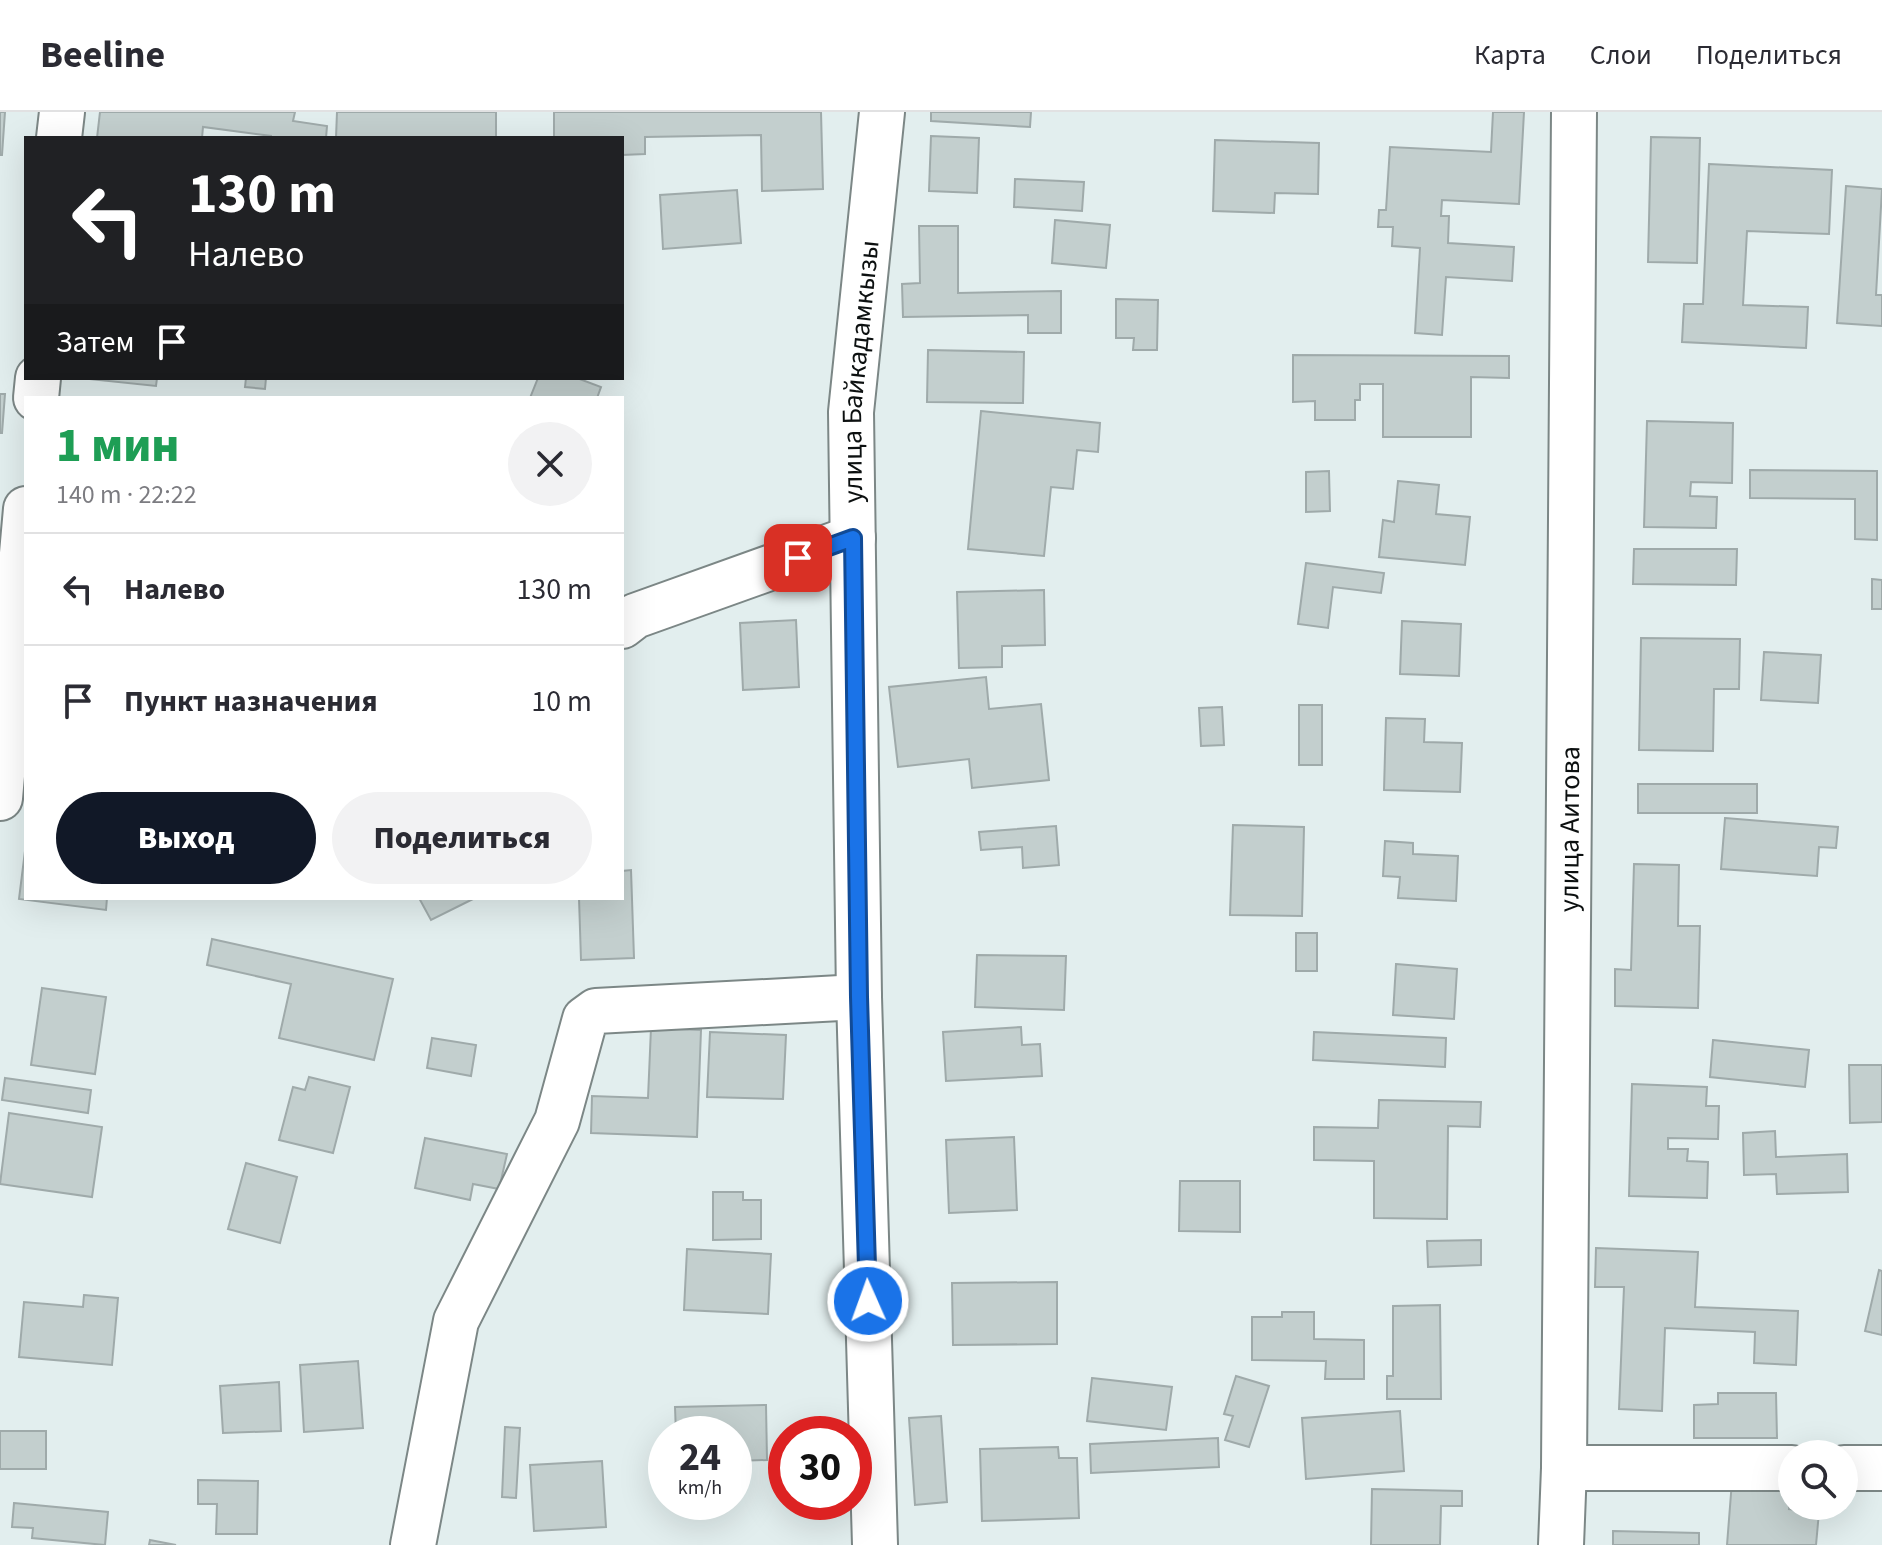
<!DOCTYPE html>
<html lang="ru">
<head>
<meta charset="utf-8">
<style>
  body { margin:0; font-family:"Source Sans 3",sans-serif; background:#f2f2f3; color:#2b2b33; height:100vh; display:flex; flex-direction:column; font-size:30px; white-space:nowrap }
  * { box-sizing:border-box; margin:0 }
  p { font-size:26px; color:#7c7c81 }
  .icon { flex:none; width:44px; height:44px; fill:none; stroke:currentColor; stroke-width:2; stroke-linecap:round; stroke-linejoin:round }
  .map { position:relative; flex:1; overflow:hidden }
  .side { position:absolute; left:24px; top:284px; width:600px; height:504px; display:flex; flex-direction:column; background:#fff; border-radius:0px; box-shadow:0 8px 32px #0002 }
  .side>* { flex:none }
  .banner { position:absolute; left:24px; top:24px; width:600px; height:244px; border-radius:0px; box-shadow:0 8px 32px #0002; background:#202124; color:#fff; overflow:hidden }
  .tools { position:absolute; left:1778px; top:1328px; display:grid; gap:16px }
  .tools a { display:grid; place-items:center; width:80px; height:80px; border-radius:50%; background:#fff; box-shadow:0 8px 32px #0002; font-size:40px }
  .speed { position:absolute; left:648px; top:1304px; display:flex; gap:16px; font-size:40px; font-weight:700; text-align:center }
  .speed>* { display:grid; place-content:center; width:104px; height:104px; border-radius:50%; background:#fff; box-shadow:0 8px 32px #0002; line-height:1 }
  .speed small { font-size:20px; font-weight:400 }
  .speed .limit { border:12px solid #d22; background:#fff; color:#111 }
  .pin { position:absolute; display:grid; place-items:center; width:68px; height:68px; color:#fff; margin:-34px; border-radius:16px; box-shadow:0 4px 12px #0006 }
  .me { position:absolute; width:88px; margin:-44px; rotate:358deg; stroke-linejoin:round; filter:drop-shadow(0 0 6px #0008) }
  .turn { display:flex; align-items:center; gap:28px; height:168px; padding:0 32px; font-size:36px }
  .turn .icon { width:104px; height:104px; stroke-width:2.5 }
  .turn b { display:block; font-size:56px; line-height:68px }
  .then { display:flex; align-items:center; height:76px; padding:0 32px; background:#0003; gap:16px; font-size:30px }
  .round { display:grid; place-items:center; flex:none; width:84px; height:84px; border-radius:42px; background:#f2f2f3 }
  .head { display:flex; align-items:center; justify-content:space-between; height:136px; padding:0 32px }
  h1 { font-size:48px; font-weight:800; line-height:60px; color:#1e9e55 }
  .cta { display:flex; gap:16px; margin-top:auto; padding:16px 32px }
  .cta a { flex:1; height:92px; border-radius:48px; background:#111827; color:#fff; font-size:32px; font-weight:800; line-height:92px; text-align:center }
  .cta a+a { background:#f2f2f3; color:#2b2b33 }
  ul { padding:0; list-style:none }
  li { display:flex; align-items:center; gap:24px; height:112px; padding:0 32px; border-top:2px solid #e1e1e2 }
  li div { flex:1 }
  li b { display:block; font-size:30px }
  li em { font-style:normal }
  header { display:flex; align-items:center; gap:48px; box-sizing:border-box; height:112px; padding:0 40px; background:#fff; border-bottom:2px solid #e1e1e2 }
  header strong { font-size:38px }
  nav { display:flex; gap:44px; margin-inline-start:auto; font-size:28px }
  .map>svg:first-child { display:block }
  .building { fill:#c3cfce; stroke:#9faaaa; stroke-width:2 }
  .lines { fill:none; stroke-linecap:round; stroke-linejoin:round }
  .minor-casing { stroke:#7c8786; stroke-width:48 }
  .minor { stroke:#fff; stroke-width:44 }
  .route-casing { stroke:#114b97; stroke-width:20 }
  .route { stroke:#1a73e8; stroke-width:14 }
  .labels { text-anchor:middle; stroke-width:8; stroke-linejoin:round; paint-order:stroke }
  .street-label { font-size:28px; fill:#0c1010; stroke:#fff }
</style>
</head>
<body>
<header>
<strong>Beeline</strong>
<nav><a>Карта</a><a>Слои</a><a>Поделиться</a></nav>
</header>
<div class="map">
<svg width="1882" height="1433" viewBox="0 0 1882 1433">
  <rect width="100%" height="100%" fill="#e2eeee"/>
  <g class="building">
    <polygon points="0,0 5,0 2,43 0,43"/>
    <polygon points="100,0 295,0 293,9 327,14 326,26 271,26 271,24 203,15 202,26 97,26"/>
    <polygon points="337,0 496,0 496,26 336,26"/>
    <polygon points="554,0 821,0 823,77 762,79 761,23 645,25 645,42 622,43 622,26 554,26"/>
    <polygon points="931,0 1031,0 1030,15 931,9"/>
    <polygon points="1493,0 1524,0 1519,92 1442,88 1441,104 1449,104 1448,131 1514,135 1512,169 1446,165 1442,223 1415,221 1420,136 1392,134 1393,115 1378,115 1379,98 1386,98 1390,35 1491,40"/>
    <polygon points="931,24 979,26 977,81 929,79"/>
    <polygon points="1651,25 1700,26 1697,151 1648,150"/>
    <polygon points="1215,28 1319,31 1318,82 1275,81 1274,101 1213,99"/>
    <polygon points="1709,52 1832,58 1829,122 1747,119 1743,193 1808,195 1806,236 1682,230 1684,192 1703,192"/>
    <polygon points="1015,67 1084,70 1082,99 1014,95"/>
    <polygon points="1846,74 1882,77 1876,183 1882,183 1882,214 1837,211"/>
    <polygon points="737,78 741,131 663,137 660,83"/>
    <polygon points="1055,108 1110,113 1106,156 1052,151"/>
    <polygon points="919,114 958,114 958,181 1061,179 1061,221 1028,221 1028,203 903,205 902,172 920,171"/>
    <polygon points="1116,187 1158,188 1157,238 1133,238 1134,226 1116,226"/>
    <polygon points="928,238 1024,240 1023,291 927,290"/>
    <polygon points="1293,243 1509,244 1509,266 1471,265 1471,325 1383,325 1383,272 1360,272 1360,288 1355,288 1355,308 1315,308 1315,289 1293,290"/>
    <polygon points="80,266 157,266 156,274"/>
    <polygon points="246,266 266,266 265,277 245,275"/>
    <polygon points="538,266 577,266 601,275 597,286 530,286"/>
    <polygon points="0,282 5,282 2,321 0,321"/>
    <polygon points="981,299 1100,311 1098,340 1077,338 1073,377 1051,375 1044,444 968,437"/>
    <polygon points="1647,309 1733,311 1732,371 1691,370 1690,384 1717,385 1716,416 1644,415"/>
    <polygon points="1750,358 1877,359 1877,428 1855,427 1855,387 1750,386"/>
    <polygon points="1329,359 1330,399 1306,400 1306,360"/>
    <polygon points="1398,369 1439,373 1436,402 1470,405 1465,453 1379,445 1383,408 1394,410"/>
    <polygon points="1634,437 1737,437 1736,473 1633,472"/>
    <polygon points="1306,451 1384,461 1381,481 1333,475 1328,516 1298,512"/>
    <polygon points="1872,467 1882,468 1882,497 1872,497"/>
    <polygon points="1044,478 1045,533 1002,534 1002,555 959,556 957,480"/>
    <polygon points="796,508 799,575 743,578 740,511"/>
    <polygon points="1402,509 1461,512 1459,564 1400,562"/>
    <polygon points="1641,526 1740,527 1739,577 1714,577 1713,639 1639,638"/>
    <polygon points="1764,540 1821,543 1818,591 1761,588"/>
    <polygon points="986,565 989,597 1041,592 1049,668 972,676 969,647 898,655 889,575"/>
    <rect x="1299" y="593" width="23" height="60"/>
    <polygon points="1222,595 1224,633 1201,634 1199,596"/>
    <polygon points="1386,606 1425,607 1424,630 1462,631 1460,680 1384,678"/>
    <rect x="1638" y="672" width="119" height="29"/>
    <polygon points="1725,706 1838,715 1836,736 1819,735 1817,764 1721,757"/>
    <polygon points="1233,713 1304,715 1302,804 1230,803"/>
    <polygon points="1056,714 1059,753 1023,756 1022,735 981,738 979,720"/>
    <polygon points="1385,729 1413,731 1413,742 1458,744 1456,789 1398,786 1400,765 1383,764"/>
    <polygon points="26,731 26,786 107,786 106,798 19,787"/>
    <polygon points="1634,752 1679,753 1678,814 1700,814 1698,896 1615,894 1615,857 1631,858"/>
    <polygon points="631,758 634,846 581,848 579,786 622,786 622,759"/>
    <polygon points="419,786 475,786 431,808"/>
    <rect x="1296" y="821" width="21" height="38"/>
    <polygon points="212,827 393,867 374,948 279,926 291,872 207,853"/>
    <polygon points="977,843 1066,844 1064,898 975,895"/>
    <polygon points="1396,852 1457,857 1454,907 1393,903"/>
    <polygon points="42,876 106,885 95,962 31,953"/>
    <polygon points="1021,915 1022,933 1040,932 1042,964 946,969 943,920"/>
    <polygon points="651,916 701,918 697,1025 591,1021 592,984 648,986"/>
    <polygon points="710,920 786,923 783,987 707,985"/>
    <polygon points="1314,920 1446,926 1445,955 1313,948"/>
    <polygon points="432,926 476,933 471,964 427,956"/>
    <polygon points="1713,928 1809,938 1805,975 1710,965"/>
    <polygon points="1849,953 1882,953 1882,1010 1850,1011"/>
    <polygon points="309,965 350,975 333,1041 279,1028 293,975 305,978"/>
    <polygon points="5,966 91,978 88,1001 2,988"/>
    <polygon points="1632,972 1707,975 1706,994 1719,994 1718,1027 1668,1026 1668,1037 1688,1037 1687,1049 1708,1050 1707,1086 1629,1084"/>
    <polygon points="1379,988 1481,990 1480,1015 1448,1014 1447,1107 1374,1106 1374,1049 1314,1048 1314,1015 1378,1016"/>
    <polygon points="9,1001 102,1015 92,1085 0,1072"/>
    <polygon points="1775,1019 1776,1045 1847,1042 1848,1080 1777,1082 1776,1062 1744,1063 1743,1021"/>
    <polygon points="1014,1025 1017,1098 949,1101 946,1028"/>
    <polygon points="425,1026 507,1042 499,1077 473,1072 470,1088 415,1076"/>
    <polygon points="246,1051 297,1065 280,1131 228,1117"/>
    <polygon points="1180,1069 1240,1069 1240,1120 1179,1119"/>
    <polygon points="713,1080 743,1080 743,1088 761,1088 761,1127 713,1128"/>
    <polygon points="1481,1128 1481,1153 1428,1155 1427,1129"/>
    <polygon points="1596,1136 1698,1140 1695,1195 1798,1199 1796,1253 1754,1251 1755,1220 1665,1216 1662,1299 1619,1297 1624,1175 1595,1175"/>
    <polygon points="687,1137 771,1142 768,1202 684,1198"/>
    <polygon points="1879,1158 1882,1159 1882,1223 1865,1219"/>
    <polygon points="1057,1170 1057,1232 953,1233 952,1171"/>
    <polygon points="84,1183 118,1186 112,1253 19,1245 24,1190 83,1195"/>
    <polygon points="1440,1193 1441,1287 1387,1287 1387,1264 1393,1264 1393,1194"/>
    <polygon points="1282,1200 1314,1200 1314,1227 1364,1228 1364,1267 1325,1267 1326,1249 1252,1248 1252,1205 1282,1205"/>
    <polygon points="358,1249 363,1316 304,1320 300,1253"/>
    <polygon points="1236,1264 1269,1274 1249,1335 1225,1328 1233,1304 1224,1302"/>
    <polygon points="1092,1266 1172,1275 1166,1318 1087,1309"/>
    <polygon points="279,1270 281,1319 223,1321 220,1274"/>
    <polygon points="1718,1281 1776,1281 1777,1326 1694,1326 1694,1293 1718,1292"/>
    <polygon points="766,1293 767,1348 734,1349 734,1322 676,1322 675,1295"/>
    <polygon points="1400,1299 1404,1359 1306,1367 1302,1306"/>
    <polygon points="941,1304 947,1390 915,1393 909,1306"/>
    <polygon points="505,1315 520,1316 516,1386 502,1385"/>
    <rect x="0" y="1319" width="46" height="38"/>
    <polygon points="1218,1326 1219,1355 1091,1361 1090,1332"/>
    <polygon points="1058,1335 1059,1346 1077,1346 1079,1406 982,1409 980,1337"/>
    <polygon points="602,1349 606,1415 534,1419 530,1353"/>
    <polygon points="198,1368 258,1369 257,1422 216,1422 217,1392 198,1392"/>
    <polygon points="1732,1369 1791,1375 1789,1397 1819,1400 1816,1433 1727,1433"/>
    <polygon points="1372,1377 1462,1379 1462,1394 1441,1394 1440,1433 1371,1433"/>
    <polygon points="14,1391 108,1400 105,1433 32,1426 33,1416 12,1415"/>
    <polygon points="1613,1419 1699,1421 1699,1433 1613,1433"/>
    <polygon points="150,1428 176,1433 149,1433"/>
  </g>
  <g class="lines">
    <g class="minor-casing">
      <g id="minor">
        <polyline points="59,26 62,0"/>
        <polyline points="36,286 38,266"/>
        <polyline points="622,514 635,504 853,426"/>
        <polyline points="0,686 26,397"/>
        <polyline points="1564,1356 1792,1356"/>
        <polyline points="1844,1356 1882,1356"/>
        <polyline points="413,1433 456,1209 557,1009 585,907 596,899 859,885"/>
        <path id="s1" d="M875 1433 859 885 851 300 882 0"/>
        <path id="s2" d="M1561 1433 1564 1356 1574 0"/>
      </g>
    </g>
    <use href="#minor" class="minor"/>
  </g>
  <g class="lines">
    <g class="route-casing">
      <polyline id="route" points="798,446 853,426 859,885 868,1189"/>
    </g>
    <use href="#route" class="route"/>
  </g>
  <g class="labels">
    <g class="street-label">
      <text dy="10" stroke="none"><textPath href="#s1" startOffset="1174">улица Байкадамкызы</textPath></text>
      <text dy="10" stroke="none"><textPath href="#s2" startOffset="716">улица Аитова</textPath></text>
    </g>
  </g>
</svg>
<div class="tools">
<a><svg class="icon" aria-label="search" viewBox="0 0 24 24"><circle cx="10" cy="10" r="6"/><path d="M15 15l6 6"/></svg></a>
</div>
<div class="speed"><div>24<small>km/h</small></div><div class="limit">30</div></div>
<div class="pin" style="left:798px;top:446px;background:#d93025"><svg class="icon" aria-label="arrive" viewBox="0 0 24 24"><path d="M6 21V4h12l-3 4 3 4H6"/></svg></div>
<svg class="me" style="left:868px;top:1189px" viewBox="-20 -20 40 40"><circle r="17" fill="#1a73e8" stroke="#fff" stroke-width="3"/><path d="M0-11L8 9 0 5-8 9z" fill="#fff"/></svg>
<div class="banner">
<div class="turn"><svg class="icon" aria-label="left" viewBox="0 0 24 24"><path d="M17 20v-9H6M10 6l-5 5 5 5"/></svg><div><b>130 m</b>Налево</div></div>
<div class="then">Затем<svg class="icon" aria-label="arrive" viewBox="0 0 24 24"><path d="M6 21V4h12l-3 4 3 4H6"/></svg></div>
</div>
<section class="side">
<div class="head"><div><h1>1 мин</h1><p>140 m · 22:22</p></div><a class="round"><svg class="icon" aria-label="close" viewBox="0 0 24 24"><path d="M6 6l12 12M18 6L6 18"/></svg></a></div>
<ul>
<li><svg class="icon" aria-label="left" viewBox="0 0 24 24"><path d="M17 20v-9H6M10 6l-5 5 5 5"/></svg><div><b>Налево</b></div><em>130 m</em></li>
<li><svg class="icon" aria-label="arrive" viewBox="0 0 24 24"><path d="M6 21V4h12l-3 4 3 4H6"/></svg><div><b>Пункт назначения</b></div><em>10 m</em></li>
</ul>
<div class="cta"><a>Выход</a><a>Поделиться</a></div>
</section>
</div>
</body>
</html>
